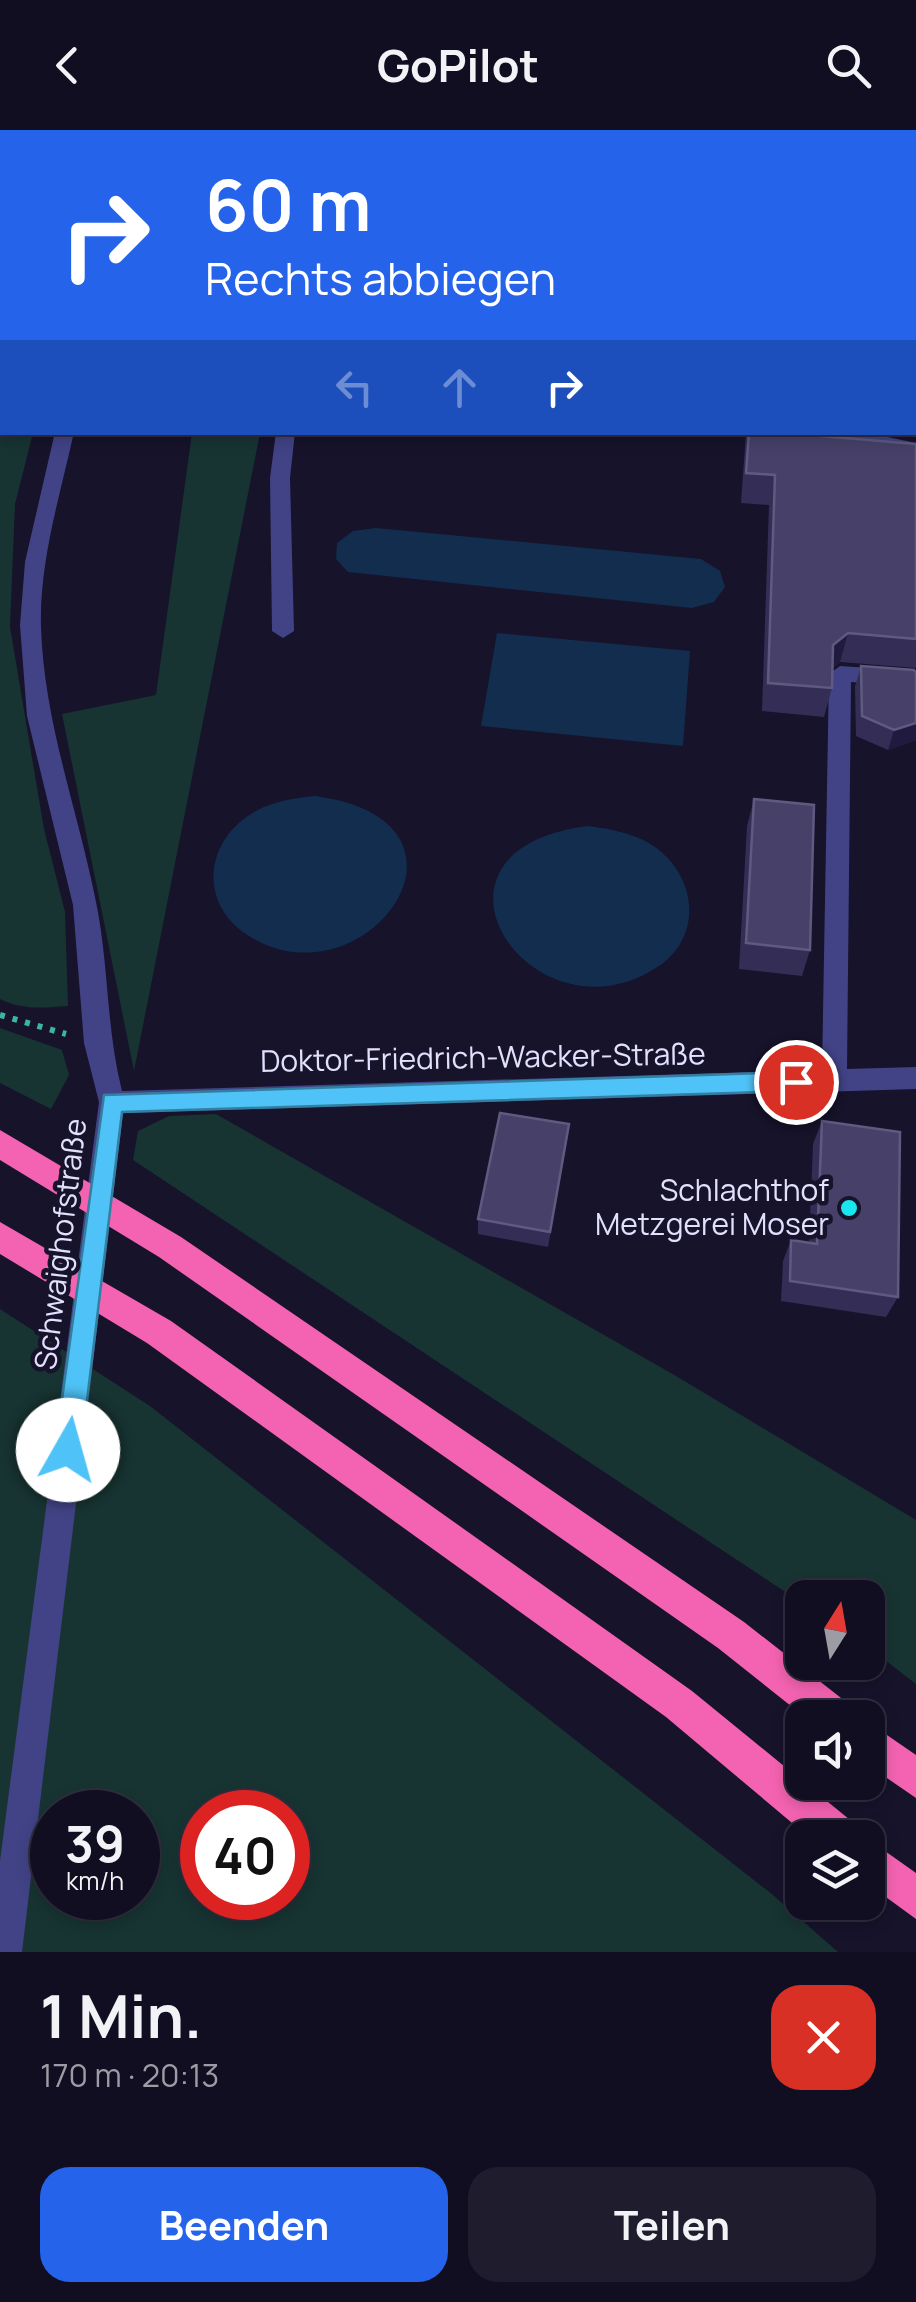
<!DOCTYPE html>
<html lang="de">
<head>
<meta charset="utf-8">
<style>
  body { margin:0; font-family:Manrope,sans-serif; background:#1e1c2d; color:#f1f3f6; height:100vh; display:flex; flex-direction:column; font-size:38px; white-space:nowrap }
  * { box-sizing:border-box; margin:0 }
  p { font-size:32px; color:#9c9ca5 }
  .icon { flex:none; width:55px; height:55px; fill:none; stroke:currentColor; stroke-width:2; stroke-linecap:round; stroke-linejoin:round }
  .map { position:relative; height:1822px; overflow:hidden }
  .drawer { display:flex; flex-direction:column; background:#100e20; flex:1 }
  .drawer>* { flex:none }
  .banner { position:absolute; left:0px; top:0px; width:918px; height:305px; box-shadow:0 5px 15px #0003,0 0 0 2px #302e3e; background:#2563eb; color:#fff; overflow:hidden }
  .needle { width:65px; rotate:11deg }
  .buttons { position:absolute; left:785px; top:1450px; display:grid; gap:20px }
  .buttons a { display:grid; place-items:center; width:100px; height:100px; border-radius:20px; background:#100e20; box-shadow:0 5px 15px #0003,0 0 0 2px #302e3e; font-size:50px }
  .speed { position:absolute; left:30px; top:1660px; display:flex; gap:20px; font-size:50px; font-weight:700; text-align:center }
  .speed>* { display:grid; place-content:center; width:130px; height:130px; border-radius:50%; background:#100e20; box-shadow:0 5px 15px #0003,0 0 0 2px #302e3e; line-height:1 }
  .speed small { font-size:25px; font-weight:400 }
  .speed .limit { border:15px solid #d22; background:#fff; color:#111 }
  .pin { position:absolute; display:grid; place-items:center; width:85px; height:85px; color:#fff; margin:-42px; border:5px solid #fff; border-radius:50%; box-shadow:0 2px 10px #0007 }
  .me { position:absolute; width:110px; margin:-55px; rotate:7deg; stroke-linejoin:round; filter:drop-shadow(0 0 8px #0008) }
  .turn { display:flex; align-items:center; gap:35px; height:210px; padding:0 40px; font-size:45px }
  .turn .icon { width:130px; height:130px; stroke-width:2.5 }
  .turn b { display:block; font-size:70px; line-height:85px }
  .lanes { display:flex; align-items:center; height:95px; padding:0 40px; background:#0003; justify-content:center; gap:50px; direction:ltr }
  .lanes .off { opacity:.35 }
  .round { display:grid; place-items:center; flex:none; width:105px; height:105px; border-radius:30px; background:#1e1c2d }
  .overview { display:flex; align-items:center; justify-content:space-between; height:170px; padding:0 40px }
  h1 { font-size:60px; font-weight:700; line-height:75px }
  .cta { display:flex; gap:20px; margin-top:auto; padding:20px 40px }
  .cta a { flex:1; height:115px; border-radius:30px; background:#2563eb; color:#fff; font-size:40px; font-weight:700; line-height:115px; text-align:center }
  .cta a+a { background:#1e1c2d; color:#f1f3f6 }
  header { display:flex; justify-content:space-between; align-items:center; height:130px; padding:0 40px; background:#100e20; font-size:45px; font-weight:700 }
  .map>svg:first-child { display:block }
  .green { fill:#173432; fill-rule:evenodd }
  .water { fill:#132d4f }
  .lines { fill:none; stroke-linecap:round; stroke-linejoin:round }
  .path { stroke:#3ab6a8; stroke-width:6; stroke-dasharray:5 8; stroke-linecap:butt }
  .minor { fill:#424386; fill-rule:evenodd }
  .highway { fill:#f463b1; fill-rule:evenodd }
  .wall { fill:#342e57 }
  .shaded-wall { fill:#201b3e }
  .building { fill:#474169; stroke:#5f5a80; stroke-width:2.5 }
  .route { fill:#4fc3f7; stroke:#337fa1; stroke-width:2.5 }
  .poi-dot { fill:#1ae5ef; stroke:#16132b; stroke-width:4 }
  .labels { text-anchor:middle; stroke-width:9; stroke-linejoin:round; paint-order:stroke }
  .street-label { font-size:30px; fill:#e1e0fd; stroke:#16132b }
  .poi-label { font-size:30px; fill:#e1e0fd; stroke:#16132b; text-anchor:end }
</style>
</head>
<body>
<header><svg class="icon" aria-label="back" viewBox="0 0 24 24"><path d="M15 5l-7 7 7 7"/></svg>GoPilot<svg class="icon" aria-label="search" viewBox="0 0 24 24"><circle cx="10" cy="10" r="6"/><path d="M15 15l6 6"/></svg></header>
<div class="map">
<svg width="916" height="1822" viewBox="0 0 916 1822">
  <rect width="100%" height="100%" fill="#16132b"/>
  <g class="green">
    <path d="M0 0 80 2H2V302L33 303 15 374 10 497 44 699 65 782 68 876C44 878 22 880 0 869Z"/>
    <polygon points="124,0 916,0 916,160 915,2"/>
    <polygon points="192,303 260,303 134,941 62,584 156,565"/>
    <polygon points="0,898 62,920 69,945 51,979 0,953"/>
    <polygon points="216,984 676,1246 916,1390 916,1554 868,1517 868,1468 802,1468 802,1473 133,1030 138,1001 169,986"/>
    <path d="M0 1179 150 1276 773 1765 838 1822H0ZM52 1682H138V1768H52ZM202 1682H288V1768H202Z"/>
  </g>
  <g class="water">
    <polygon points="376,398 701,429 720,441 725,457 714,472 692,478 348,442 336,429 337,413 353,401"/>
    <polygon points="497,503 690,521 683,616 481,596"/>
    <path d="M315 666C503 691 363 882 246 804 197 771 206 708 256 681 274 671 295 668 315 666Z"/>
    <path d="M588 696C609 699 628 702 647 712 694 738 707 803 659 836 533 921 397 720 588 696Z"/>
  </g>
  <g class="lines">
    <polyline class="path" points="0,885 66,904"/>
    <g class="minor">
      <polygon points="97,0 114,0 115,2 99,2"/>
      <path d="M55 302H74C60 366 39 432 41 497 44 593 78 680 96 772 109 835 106 898 122 961L822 940 829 544 840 536 916 541V557L851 552 847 939 916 937V959L123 983 22 1822H0V1731L99 972 84 913 73 775 27 586 20 495 25 432Z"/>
      <polygon points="276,302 295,302 290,348 294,501 283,508 272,501 270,348"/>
      <polygon points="821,302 864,302 916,313 916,325 830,308"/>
    </g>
    <g class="highway">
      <polygon points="0,1000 181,1107 744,1492 850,1575 856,1588 806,1588 718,1518 159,1127 0,1030"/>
      <polygon points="0,1092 171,1191 692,1561 855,1694 860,1708 810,1708 666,1587 147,1213 0,1124"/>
      <polygon points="868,1592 916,1625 916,1668 868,1635"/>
      <polygon points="868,1709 916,1743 916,1789 868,1754"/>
    </g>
  </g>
  <g class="wall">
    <polygon points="746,302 810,302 810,305 916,314 916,538 840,532 833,538 832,558 824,587 762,581 769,375 741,373"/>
    <polygon points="861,536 916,543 916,610 888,620 856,606 855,556"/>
    <polygon points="754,669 810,820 802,846 739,839 747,696"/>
    <polygon points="822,991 898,1167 886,1187 781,1171 783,1131 791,1110 809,1112 813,1014"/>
    <polygon points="567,1011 548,1117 478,1104 478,1089"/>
  </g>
  <g class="shaded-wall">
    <polygon points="848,503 840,532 825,544 833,515"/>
    <polygon points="916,593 916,610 888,620 894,600"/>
  </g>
  <g class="building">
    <polygon points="749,302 810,302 810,305 916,314 916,509 848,503 833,515 832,558 768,553 775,345 746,343"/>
    <polygon points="861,536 914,540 916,543 916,593 894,600 862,586"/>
    <polygon points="754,669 814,675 810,820 746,813"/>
    <polygon points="500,983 569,994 550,1102 478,1089"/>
    <polygon points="822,991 900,1002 898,1167 790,1151 791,1110 817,1114"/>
  </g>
  <polygon class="route" points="796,942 808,952 796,961 122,982 81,1320 78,1329 68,1333 59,1329 55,1320 104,965"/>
  <circle class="poi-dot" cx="849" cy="1078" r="10"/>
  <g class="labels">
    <g class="street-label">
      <text transform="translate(483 928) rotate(-1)" y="10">Doktor-Friedrich-Wacker-Straße</text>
      <text transform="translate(61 1114) rotate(-83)" y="10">Schwaighofstraße</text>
    </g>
    <g class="poi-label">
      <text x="829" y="1071">Schlachthof<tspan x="829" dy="34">Metzgerei Moser</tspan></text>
    </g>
  </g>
</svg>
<div class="buttons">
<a><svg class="needle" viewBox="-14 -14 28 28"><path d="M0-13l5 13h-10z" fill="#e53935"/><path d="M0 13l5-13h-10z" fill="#9c9ca5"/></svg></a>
<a><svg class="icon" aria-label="sound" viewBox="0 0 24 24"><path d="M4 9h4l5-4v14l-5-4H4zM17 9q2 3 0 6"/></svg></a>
<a><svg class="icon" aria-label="layers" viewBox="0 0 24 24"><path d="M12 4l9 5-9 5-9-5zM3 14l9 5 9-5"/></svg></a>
</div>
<div class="speed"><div>39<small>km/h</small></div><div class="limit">40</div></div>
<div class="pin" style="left:796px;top:952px;background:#d93025"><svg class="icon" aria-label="arrive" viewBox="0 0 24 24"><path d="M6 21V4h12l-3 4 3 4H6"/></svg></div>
<svg class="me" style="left:68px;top:1320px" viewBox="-20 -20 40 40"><circle r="19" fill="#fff"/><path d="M0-13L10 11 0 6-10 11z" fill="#4fc3f7"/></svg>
<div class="banner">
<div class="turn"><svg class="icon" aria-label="right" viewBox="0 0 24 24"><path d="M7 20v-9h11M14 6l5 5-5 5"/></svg><div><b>60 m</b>Rechts abbiegen</div></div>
<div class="lanes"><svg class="icon off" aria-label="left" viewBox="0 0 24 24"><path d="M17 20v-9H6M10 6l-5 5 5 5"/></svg><svg class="icon off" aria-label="ahead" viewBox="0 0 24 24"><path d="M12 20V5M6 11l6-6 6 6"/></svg><svg class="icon" aria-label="right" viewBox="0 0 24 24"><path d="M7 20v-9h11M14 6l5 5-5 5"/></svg></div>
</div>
</div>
<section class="drawer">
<div class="overview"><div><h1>1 Min.</h1><p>170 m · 20:13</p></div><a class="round" style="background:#d93025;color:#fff"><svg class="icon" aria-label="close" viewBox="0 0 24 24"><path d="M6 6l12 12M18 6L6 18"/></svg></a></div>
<div class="cta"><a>Beenden</a><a>Teilen</a></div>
</section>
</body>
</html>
